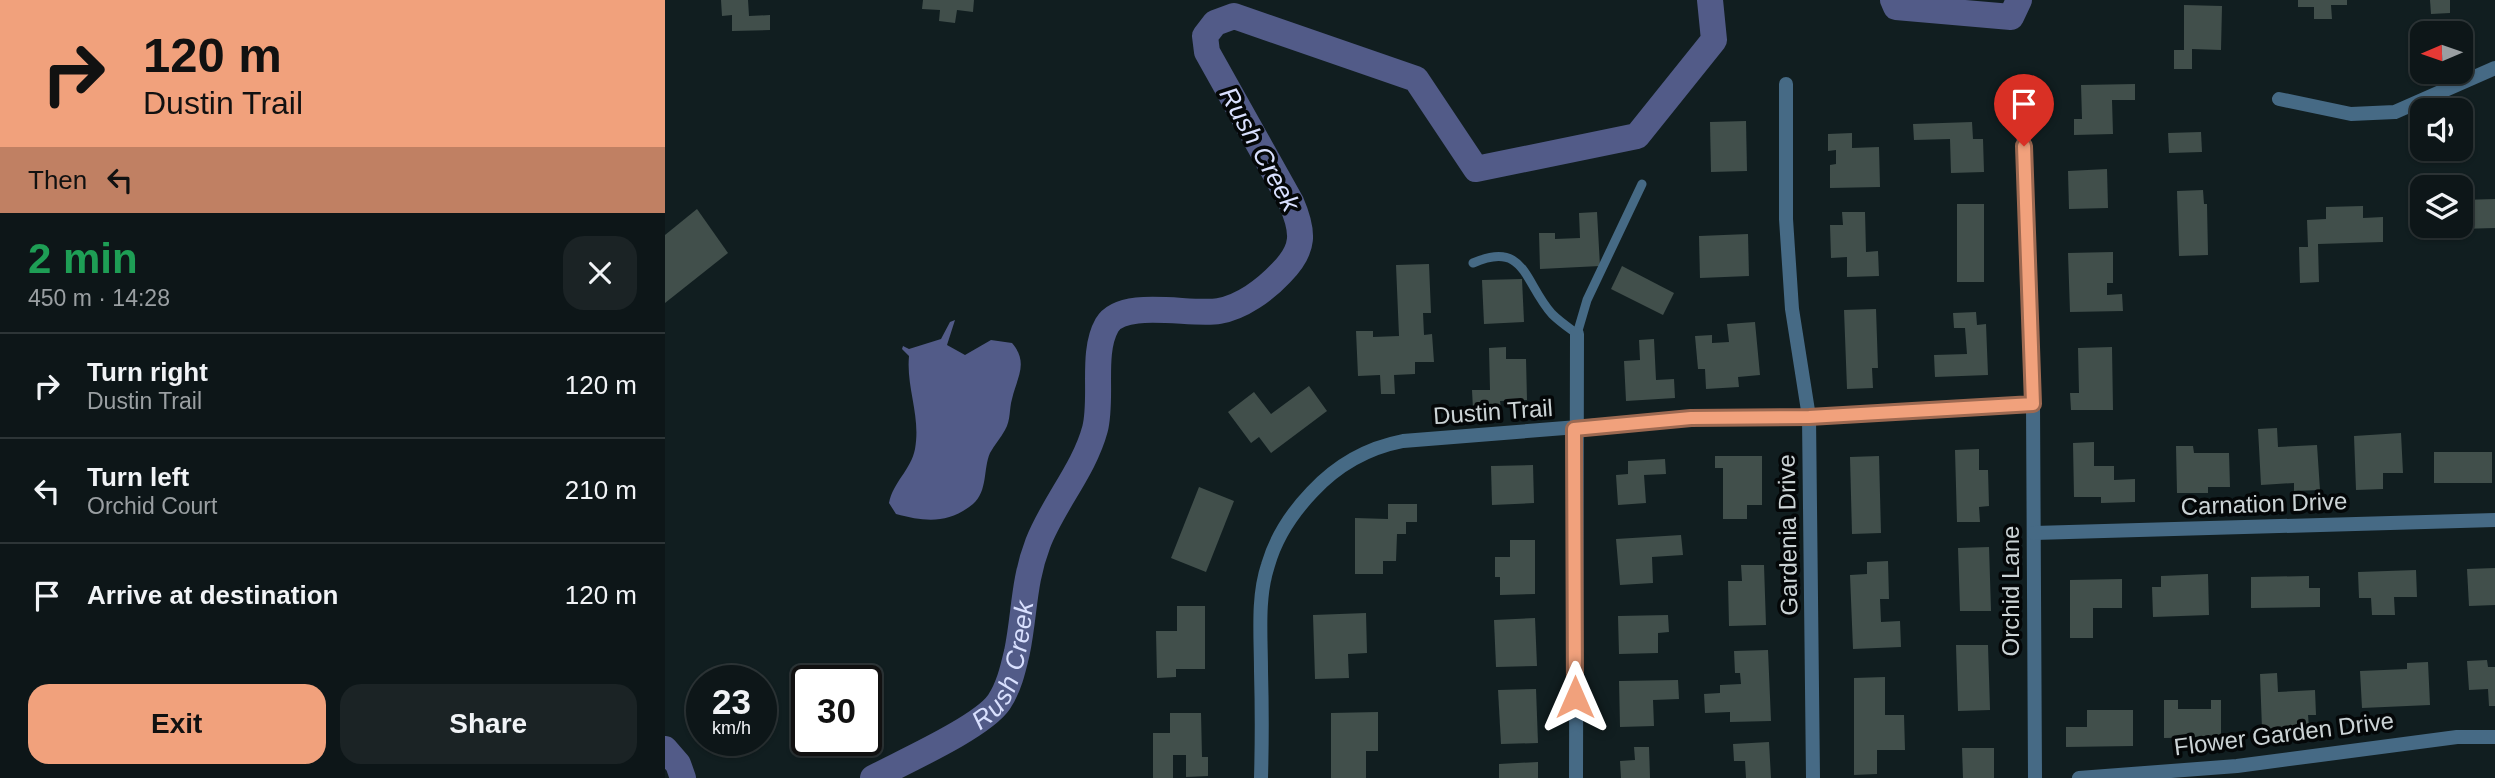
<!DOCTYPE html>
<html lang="en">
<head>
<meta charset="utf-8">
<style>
  body { margin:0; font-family:Arial,sans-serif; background:#1b2325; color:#f1f3f6; height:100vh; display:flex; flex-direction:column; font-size:26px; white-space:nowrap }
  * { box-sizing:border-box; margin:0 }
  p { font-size:23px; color:#9a9fa2 }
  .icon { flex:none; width:38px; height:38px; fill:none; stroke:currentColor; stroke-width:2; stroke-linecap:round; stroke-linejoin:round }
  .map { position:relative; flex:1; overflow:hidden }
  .drawer { display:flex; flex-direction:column; background:#0d1618; width:665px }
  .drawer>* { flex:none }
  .banner { background:#f1a17c; color:#111; overflow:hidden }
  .needle { width:46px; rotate:268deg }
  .buttons { position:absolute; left:1745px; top:21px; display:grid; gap:14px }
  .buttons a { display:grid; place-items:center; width:63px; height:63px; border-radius:14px; background:#0d1618; box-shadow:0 2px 5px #0004,0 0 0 2px #2d3537; font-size:35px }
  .speed { position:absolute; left:21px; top:665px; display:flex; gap:14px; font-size:35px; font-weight:700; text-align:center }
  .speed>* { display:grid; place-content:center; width:91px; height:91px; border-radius:50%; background:#0d1618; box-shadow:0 2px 5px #0004,0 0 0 2px #2d3537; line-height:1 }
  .speed small { font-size:18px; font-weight:400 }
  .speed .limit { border:4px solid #111; border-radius:10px; background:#fff; color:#111 }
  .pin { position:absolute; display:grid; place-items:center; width:60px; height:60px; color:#fff; margin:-72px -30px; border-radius:50% 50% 50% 0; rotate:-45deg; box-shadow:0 0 7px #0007 }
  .pin .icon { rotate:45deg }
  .me { position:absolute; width:77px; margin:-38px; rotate:0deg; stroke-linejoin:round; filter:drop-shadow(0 0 5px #0008) }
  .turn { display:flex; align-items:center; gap:24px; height:147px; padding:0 28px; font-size:32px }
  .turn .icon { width:91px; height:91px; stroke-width:2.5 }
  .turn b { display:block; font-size:49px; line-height:60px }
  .then { display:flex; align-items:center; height:66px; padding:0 28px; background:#0003; gap:14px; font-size:26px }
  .round { display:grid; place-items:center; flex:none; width:74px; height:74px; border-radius:21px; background:#1b2325 }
  .head { display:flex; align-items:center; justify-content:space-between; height:119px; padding:0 28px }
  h1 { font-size:42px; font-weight:600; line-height:52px; color:#1e9e55 }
  .primary-button { display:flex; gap:14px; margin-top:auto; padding:14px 28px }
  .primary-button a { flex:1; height:80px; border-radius:21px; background:#f1a17c; color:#111; font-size:28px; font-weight:600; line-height:80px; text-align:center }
  .primary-button a+a { background:#1b2325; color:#f1f3f6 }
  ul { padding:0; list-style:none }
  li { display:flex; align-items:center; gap:21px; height:105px; padding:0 28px; border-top:2px solid #2d3537 }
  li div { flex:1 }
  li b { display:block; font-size:26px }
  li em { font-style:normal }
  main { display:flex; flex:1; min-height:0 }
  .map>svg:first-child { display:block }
  .water { fill:#525b88 }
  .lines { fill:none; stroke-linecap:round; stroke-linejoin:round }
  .river { stroke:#525b88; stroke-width:26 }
  .building { fill:#414f4b }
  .lane { stroke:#466a85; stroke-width:9 }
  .street { stroke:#466a85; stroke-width:14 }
  .route-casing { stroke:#9d6951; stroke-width:18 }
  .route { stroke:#f1a17c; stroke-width:12 }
  .labels { text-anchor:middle; stroke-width:7; stroke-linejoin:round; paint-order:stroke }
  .street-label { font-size:24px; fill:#cbd3d5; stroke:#040708 }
  .water-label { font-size:26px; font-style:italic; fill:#d9e0fe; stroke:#040708 }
</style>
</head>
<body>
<main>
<section class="drawer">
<div class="banner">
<div class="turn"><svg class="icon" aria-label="right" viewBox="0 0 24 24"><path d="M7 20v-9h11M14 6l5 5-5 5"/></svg><div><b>120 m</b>Dustin Trail</div></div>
<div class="then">Then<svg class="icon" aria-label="left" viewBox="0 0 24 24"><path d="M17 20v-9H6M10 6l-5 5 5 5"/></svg></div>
</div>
<div class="head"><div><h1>2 min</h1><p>450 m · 14:28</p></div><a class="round"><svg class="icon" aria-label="close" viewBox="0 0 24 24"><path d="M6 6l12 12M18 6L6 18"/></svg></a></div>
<ul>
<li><svg class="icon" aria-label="right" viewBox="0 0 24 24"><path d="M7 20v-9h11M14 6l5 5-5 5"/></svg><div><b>Turn right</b><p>Dustin Trail</p></div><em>120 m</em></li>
<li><svg class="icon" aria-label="left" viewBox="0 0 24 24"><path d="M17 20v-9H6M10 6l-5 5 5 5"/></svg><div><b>Turn left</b><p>Orchid Court</p></div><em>210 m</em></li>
<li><svg class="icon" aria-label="arrive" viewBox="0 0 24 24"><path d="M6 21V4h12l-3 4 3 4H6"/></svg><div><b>Arrive at destination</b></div><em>120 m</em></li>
</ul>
<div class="primary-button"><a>Exit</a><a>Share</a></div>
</section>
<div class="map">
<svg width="1830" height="778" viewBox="0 0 1830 778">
  <rect width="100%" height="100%" fill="#111e20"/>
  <path class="water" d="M290 320 282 345 300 355 326 340 347 343C364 363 352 377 347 399 344 409 346 420 340 430 336 438 329 445 325 453 318 469 323 491 308 504 283 524 261 522 231 514L224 503C228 482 246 470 250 449 256 416 241 388 244 356L237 349 238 346 244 349 276 339 285 322Z"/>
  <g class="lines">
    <g class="river">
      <polyline points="1228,0 1231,7 1346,17 1354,0"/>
      <polyline points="0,749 13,764 18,778"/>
      <path id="s1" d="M208 778C238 762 317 727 334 702 344 687 348 669 352 652 360 613 358 582 373 543 388 504 419 470 430 429 438 398 426 353 442 325 458 298 526 316 554 311 577 307 600 290 616 273 640 249 639 232 626 202L542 52 540 36 550 23 569 16 751 79 811 169 972 136 1049 40 1045 0"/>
    </g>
  </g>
  <g class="building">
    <polygon points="56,0 83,0 84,16 105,15 105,30 67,31 67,15 57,16"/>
    <polygon points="258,0 309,0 308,12 292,10 290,23 274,21 275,10 257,9"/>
    <polygon points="1633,0 1682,0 1682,5 1666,5 1667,19 1649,19 1649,7 1633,7"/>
    <polygon points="1765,0 1785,0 1785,13 1766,14"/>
    <polygon points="1519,5 1557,6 1556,50 1527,49 1527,69 1509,69 1509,50 1519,50"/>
    <polygon points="1470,84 1470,100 1447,100 1448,134 1409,135 1409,119 1417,119 1416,85"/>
    <polygon points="1081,121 1082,171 1046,172 1045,122"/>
    <polygon points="1307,122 1308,139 1318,139 1319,172 1286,173 1285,139 1249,140 1248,124"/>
    <polygon points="1536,132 1537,152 1504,153 1503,133"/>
    <polygon points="1187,133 1187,148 1214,147 1215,187 1165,188 1165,165 1171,164 1171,150 1163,151 1163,134"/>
    <polygon points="1442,169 1443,208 1404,209 1403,171"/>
    <polygon points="1538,190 1539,204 1542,204 1543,255 1514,256 1512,191"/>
    <polygon points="1830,199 1830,228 1760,230 1759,226 1796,226 1796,200"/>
    <rect x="1292" y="204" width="27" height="78"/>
    <polygon points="1698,206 1698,218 1718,217 1718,242 1653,244 1654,282 1635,283 1634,247 1643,247 1642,220 1661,219 1661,207"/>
    <polygon points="32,209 63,253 0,303 0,235"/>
    <polygon points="932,212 935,266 875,269 874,233 890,233 890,239 915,238 914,213"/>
    <polygon points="1177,212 1200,212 1201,252 1213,251 1214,276 1182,277 1182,257 1166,258 1165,225 1178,225"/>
    <polygon points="1083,234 1084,276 1035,278 1034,236"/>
    <polygon points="1448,252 1448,283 1442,283 1442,295 1457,294 1458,311 1405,312 1403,253"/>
    <polygon points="764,264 766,313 758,313 759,335 767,334 769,362 750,362 750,374 729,375 730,394 716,394 715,375 693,376 691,331 708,331 708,337 734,336 731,265"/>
    <polygon points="957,266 1009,293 998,315 946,289"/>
    <polygon points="857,279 859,322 819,324 817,280"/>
    <polygon points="1211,309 1213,368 1207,368 1208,388 1182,389 1179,310"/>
    <polygon points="1311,312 1312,325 1321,324 1323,375 1270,377 1269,355 1302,354 1300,328 1289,328 1288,313"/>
    <polygon points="1090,322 1095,375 1073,377 1074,387 1041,389 1040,369 1033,369 1030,336 1047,335 1047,343 1064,342 1062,324"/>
    <polygon points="989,339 991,380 1009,379 1010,398 961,401 959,361 975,360 974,340"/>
    <polygon points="841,347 841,359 861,359 862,400 835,401 836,408 808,409 807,390 825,390 824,348"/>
    <polygon points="1447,347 1448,410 1406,410 1405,393 1414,393 1413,348"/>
    <polygon points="644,386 662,411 606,453 594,437 586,443 563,412 589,392 606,414"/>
    <polygon points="1612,428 1613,447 1652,445 1655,490 1629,491 1629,483 1596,485 1593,429"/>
    <polygon points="1736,433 1738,473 1718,473 1718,489 1691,490 1689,436"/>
    <polygon points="1429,442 1429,466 1449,466 1449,480 1470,479 1470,502 1436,503 1436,497 1409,497 1408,443"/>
    <polygon points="1511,446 1528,446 1529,453 1564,453 1565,487 1543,487 1543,493 1512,493"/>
    <polygon points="1314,449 1314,470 1323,470 1324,506 1314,507 1315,522 1292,522 1290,450"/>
    <rect x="1769" y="452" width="58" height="31"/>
    <polygon points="1050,456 1097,456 1097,505 1082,505 1082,519 1058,519 1058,468 1050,468"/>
    <polygon points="1214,456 1216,533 1187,534 1185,457"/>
    <polygon points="1000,459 1001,474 979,475 981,503 953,505 951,475 963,474 963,461"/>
    <polygon points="868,465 869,503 827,505 826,466"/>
    <polygon points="534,487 569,501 541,572 506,558"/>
    <polygon points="723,504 752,504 752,522 741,522 741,534 732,534 731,561 718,561 718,574 690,574 690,518 723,519"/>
    <polygon points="1016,535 1018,555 987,557 988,583 955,585 951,539"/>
    <polygon points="845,540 870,540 870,594 835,595 835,577 830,577 830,557 845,557"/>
    <polygon points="1324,547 1326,611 1295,611 1293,548"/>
    <polygon points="1223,561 1224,599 1215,599 1216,622 1235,621 1236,647 1188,649 1185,575 1202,574 1202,562"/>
    <polygon points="1076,565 1099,565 1101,625 1064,626 1063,581 1077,581"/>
    <polygon points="1830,568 1830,605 1804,606 1802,569"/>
    <polygon points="1751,570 1752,597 1729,597 1730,615 1707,615 1706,598 1694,598 1693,572"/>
    <polygon points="1543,574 1544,615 1488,617 1487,587 1496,587 1496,576"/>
    <polygon points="1644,576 1644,588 1655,588 1655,607 1586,608 1586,577"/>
    <polygon points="1457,579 1457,608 1428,608 1428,638 1405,638 1405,580"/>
    <polygon points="512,606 540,606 540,669 511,669 511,677 492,678 491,631 512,631"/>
    <polygon points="701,613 702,653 683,654 684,678 650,679 648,615"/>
    <polygon points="1003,615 1004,632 993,633 993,653 954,654 953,616"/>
    <polygon points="870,618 872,666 831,667 829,620"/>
    <polygon points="1291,645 1323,645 1325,710 1293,711"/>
    <polygon points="1103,650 1106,721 1065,722 1065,712 1040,713 1039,694 1055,693 1055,685 1076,684 1075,673 1070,673 1069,651"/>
    <polygon points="1822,660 1823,667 1830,667 1830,706 1824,706 1823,689 1804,690 1802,661"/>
    <polygon points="1763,662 1765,705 1697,708 1695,671 1742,669 1742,663"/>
    <polygon points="1612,673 1613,692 1650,690 1651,715 1643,715 1644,727 1597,729 1595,674"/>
    <polygon points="1220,677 1220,715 1239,715 1240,750 1212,750 1212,774 1189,775 1189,678"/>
    <polygon points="1013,680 1014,699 988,700 989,726 955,727 954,681"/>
    <polygon points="871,689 873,743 836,744 833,690"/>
    <polygon points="1499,700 1513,700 1513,709 1546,709 1546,700 1556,700 1556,737 1499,738"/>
    <polygon points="1422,710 1468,710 1468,746 1401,747 1401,727 1422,727"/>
    <polygon points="713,712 713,751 701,751 701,778 666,778 666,713"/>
    <polygon points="505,713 536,713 537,757 543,757 543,776 521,777 521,755 508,755 508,778 488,778 488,733 505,733"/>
    <polygon points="1104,742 1106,778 1081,778 1080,761 1069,761 1068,744"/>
    <polygon points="969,747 984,747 985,778 956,778 955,761 970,760"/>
    <polygon points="1297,748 1329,748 1329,778 1298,778"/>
    <polygon points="873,762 873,778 834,778 834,764"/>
  </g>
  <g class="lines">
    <path class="lane" d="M808 263C861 240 859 283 887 314 894 321 904 328 912 334L922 300 977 184"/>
    <g class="street">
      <polyline points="1121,84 1121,219 1127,309 1144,417 1148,778"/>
      <polyline points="1614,99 1686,114 1730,112 1830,68"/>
      <polyline points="1358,121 1368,404 1370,778"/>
      <polyline points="1369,533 1830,520"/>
      <path d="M596 778C597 742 597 707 596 671 596 636 592 598 603 565 611 537 627 513 647 492 672 465 702 448 738 441L1026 418 1144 417 1368 404"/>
      <polyline points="911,778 912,334"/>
      <polyline points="1414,778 1572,766 1792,737 1830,737"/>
    </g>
  </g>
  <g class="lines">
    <g class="route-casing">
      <polyline id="route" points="910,697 909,429 1026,418 1144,417 1368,404 1359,146"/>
    </g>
    <use href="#route" class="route"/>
  </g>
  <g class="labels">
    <g class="street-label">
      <text transform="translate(828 412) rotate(-4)" y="8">Dustin Trail</text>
      <text transform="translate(1599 504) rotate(-2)" y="8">Carnation Drive</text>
      <text transform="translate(1123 535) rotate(-91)" y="8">Gardenia Drive</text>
      <text transform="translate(1346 591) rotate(-90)" y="8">Orchid Lane</text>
      <text transform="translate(1619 734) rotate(-7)" y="8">Flower Garden Drive</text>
    </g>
    <g class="water-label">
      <text transform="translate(595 149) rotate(61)" y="9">Rush Creek</text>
      <text dy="9" stroke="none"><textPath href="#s1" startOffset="184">Rush Creek</textPath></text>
    </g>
  </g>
</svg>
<div class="buttons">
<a><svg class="needle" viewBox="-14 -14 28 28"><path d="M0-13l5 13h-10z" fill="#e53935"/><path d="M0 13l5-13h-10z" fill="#9a9fa2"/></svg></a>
<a><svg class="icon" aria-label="sound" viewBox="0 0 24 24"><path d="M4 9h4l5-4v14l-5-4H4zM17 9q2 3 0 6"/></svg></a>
<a><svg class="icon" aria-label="layers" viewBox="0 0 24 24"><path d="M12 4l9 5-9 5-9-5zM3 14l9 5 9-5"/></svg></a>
</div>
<div class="speed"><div>23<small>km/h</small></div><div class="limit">30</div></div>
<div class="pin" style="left:1359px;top:146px;background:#d93025"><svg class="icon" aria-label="arrive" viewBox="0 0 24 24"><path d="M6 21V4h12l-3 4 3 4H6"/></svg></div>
<svg class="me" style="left:910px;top:697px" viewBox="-20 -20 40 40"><path d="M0-17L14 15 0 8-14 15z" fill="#f1a17c" stroke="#fff" stroke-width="4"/></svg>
</div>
</main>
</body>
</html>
